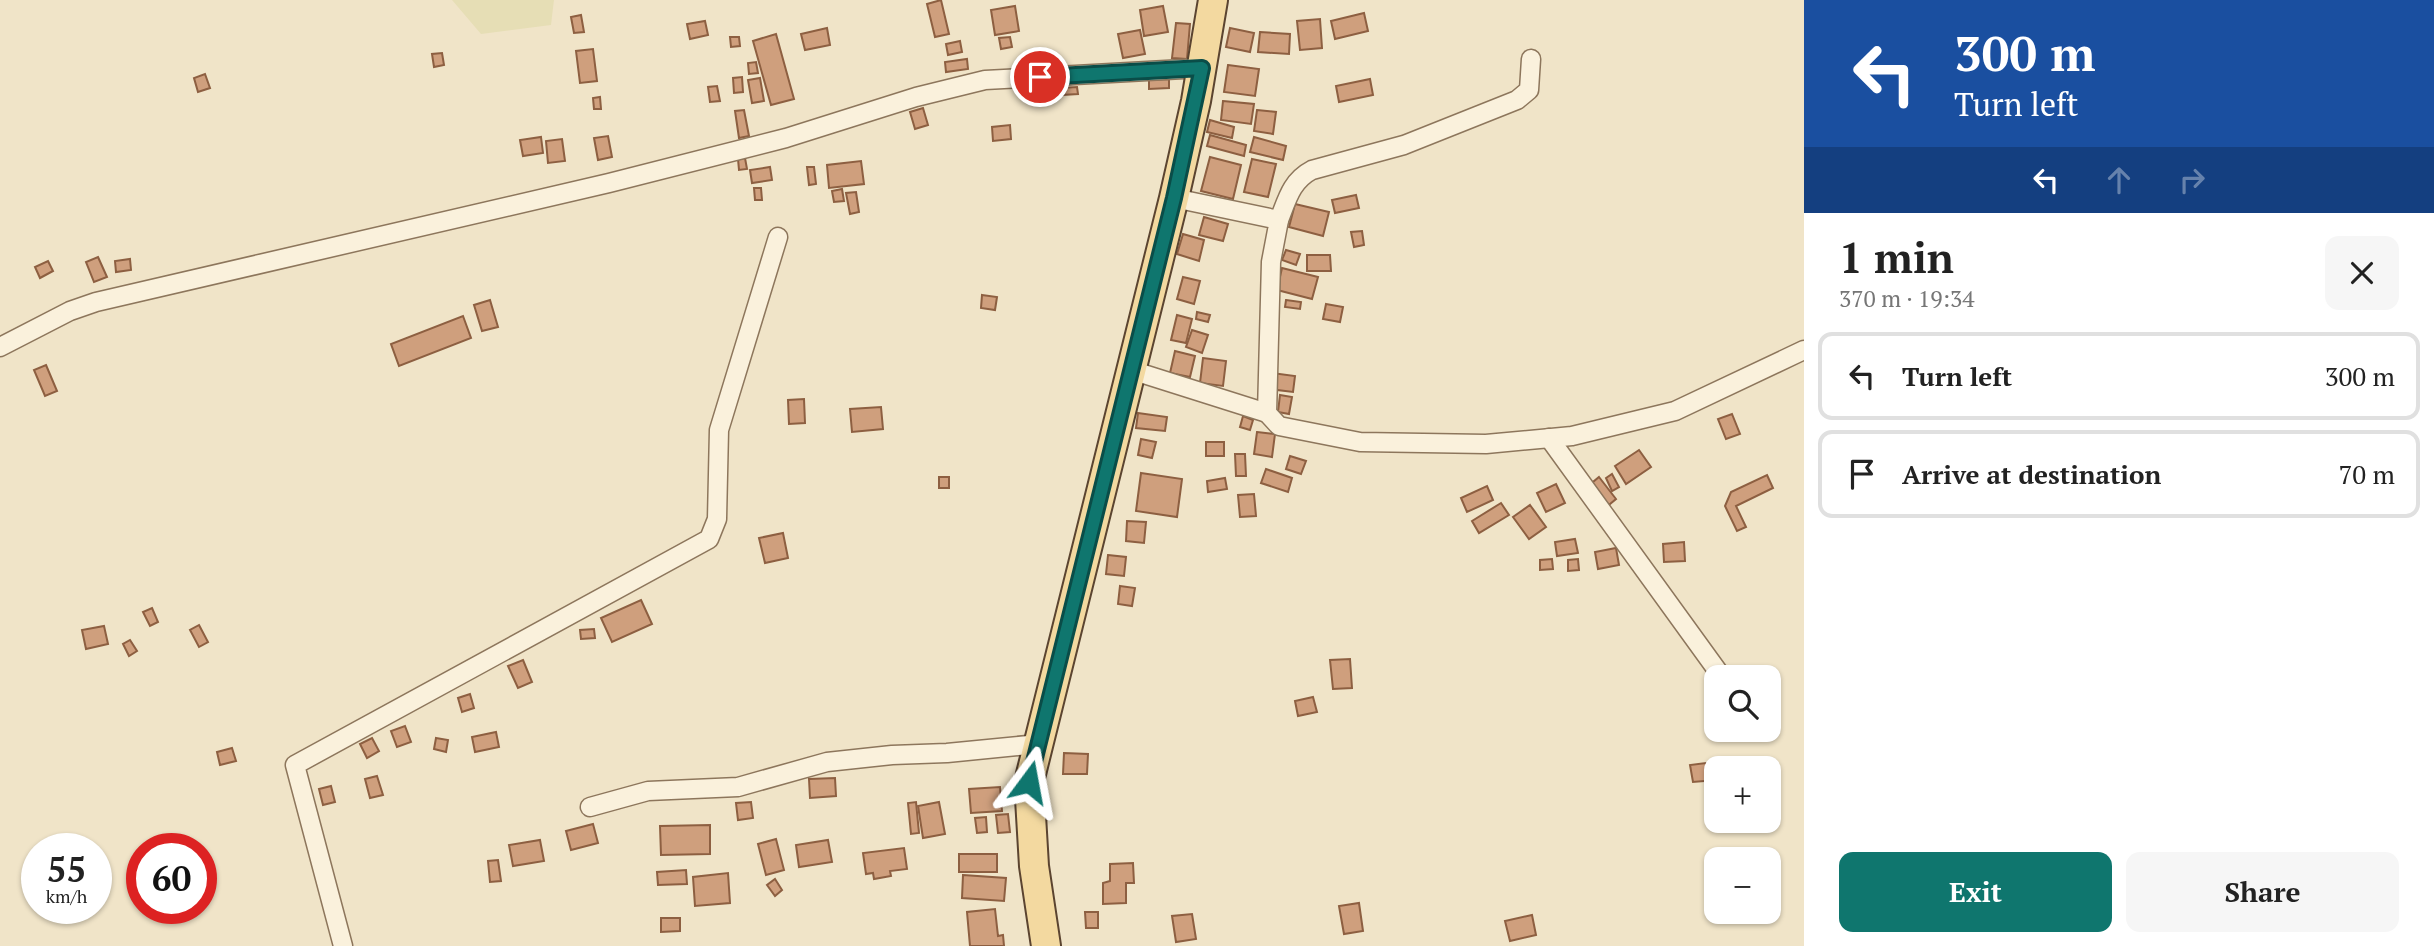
<!DOCTYPE html>
<html lang="en">
<head>
<meta charset="utf-8">
<style>
  body { margin:0; font-family:"PT Serif",serif; background:#f6f6f6; color:#222; height:100vh; display:flex; flex-direction:column; font-size:26px; white-space:nowrap }
  * { box-sizing:border-box; margin:0 }
  p { font-size:23px; color:#767676 }
  .icon { flex:none; width:38px; height:38px; fill:none; stroke:currentColor; stroke-width:2; stroke-linecap:round; stroke-linejoin:round }
  .map { position:relative; flex:1; overflow:hidden }
  .drawer { display:flex; flex-direction:column; background:#fff; width:630px }
  .drawer>* { flex:none }
  .top-card { background:#1a4fa0; color:#fff; overflow:hidden }
  .buttons { position:absolute; left:1704px; top:665px; display:grid; gap:14px }
  .buttons a { display:grid; place-items:center; width:77px; height:77px; border-radius:14px; background:#fff; box-shadow:0 2px 5px #0004; font-size:35px }
  .speed { position:absolute; left:21px; top:833px; display:flex; gap:14px; font-size:35px; font-weight:700; text-align:center }
  .speed>* { display:grid; place-content:center; width:91px; height:91px; border-radius:50%; background:#fff; box-shadow:0 2px 5px #0004; line-height:1 }
  .speed small { font-size:18px; font-weight:400 }
  .speed .limit { border:10px solid #d22; background:#fff; color:#111 }
  .pin { position:absolute; display:grid; place-items:center; width:60px; height:60px; color:#fff; margin:-30px; border:4px solid #fff; border-radius:50%; box-shadow:0 2px 7px #0007 }
  .me { position:absolute; width:77px; margin:-38px; rotate:13deg; stroke-linejoin:round; filter:drop-shadow(0 0 5px #0008) }
  .turn { display:flex; align-items:center; gap:24px; height:147px; padding:0 35px; font-size:32px }
  .turn .icon { width:91px; height:91px; stroke-width:2.5 }
  .turn b { display:block; font-size:49px; line-height:60px }
  .lanes { display:flex; align-items:center; height:66px; padding:0 35px; background:#0003; justify-content:center; gap:35px; direction:ltr }
  .lanes .off { opacity:.35 }
  .round { display:grid; place-items:center; flex:none; width:74px; height:74px; border-radius:14px; background:#f6f6f6 }
  .head { display:flex; align-items:center; justify-content:space-between; height:119px; padding:0 35px }
  h1 { font-size:42px; font-weight:700; line-height:52px }
  .cta { display:flex; gap:14px; margin-top:auto; padding:14px 35px }
  .cta a { flex:1; height:80px; border-radius:14px; background:#0f766e; color:#fff; font-size:28px; font-weight:700; line-height:80px; text-align:center }
  .cta a+a { background:#f6f6f6; color:#222 }
  ul { padding:0; list-style:none }
  li { display:flex; align-items:center; gap:21px; height:88px; margin:0 14px 10px; padding:0 21px; border:4px solid #e0e0e0; border-radius:14px }
  li div { flex:1 }
  li b { display:block; font-size:26px }
  li em { font-style:normal }
  main { display:flex; flex:1; min-height:0 }
  .map>svg:first-child { display:block }
  .farmland { fill:#e6deb5 }
  .building { fill:#cf9f7d; stroke:#8d5f41; stroke-width:2 }
  .lines { fill:none; stroke-linecap:round; stroke-linejoin:round }
  .street-casing { stroke:#8d765c; stroke-width:21 }
  .primary-casing { stroke:#5b4430; stroke-width:32 }
  .street { stroke:#faf1dc; stroke-width:18 }
  .primary { stroke:#f3d9a0; stroke-width:28 }
  .route-casing { stroke:#0a4d48; stroke-width:18 }
  .route { stroke:#0f766e; stroke-width:12 }
</style>
</head>
<body>
<main>
<div class="map">
<svg width="1804" height="946" viewBox="0 0 1804 946">
  <rect width="100%" height="100%" fill="#f0e4c8"/>
  <polygon class="farmland" points="452,0 554,0 551,25 481,34"/>
  <g class="building">
    <polygon points="941,0 949,34 935,37 927,4"/>
    <polygon points="1015,6 1019,31 995,35 991,10"/>
    <polygon points="1163,6 1168,32 1144,36 1140,10"/>
    <polygon points="1364,13 1368,31 1335,39 1331,21"/>
    <polygon points="581,15 584,32 574,33 571,17"/>
    <polygon points="1320,19 1322,48 1300,50 1297,21"/>
    <polygon points="705,21 708,35 690,39 687,24"/>
    <polygon points="1176,23 1190,24 1187,59 1172,58"/>
    <polygon points="827,28 830,45 805,50 801,34"/>
    <polygon points="1230,28 1254,33 1250,52 1226,47"/>
    <polygon points="1140,30 1145,54 1123,58 1118,34"/>
    <polygon points="1260,32 1290,34 1289,54 1258,52"/>
    <polygon points="776,34 794,99 771,105 753,41"/>
    <polygon points="730,37 739,37 740,46 731,47"/>
    <polygon points="1010,37 1012,47 1001,49 999,38"/>
    <polygon points="960,41 962,52 948,55 946,44"/>
    <polygon points="593,49 597,81 580,83 576,51"/>
    <polygon points="442,53 444,65 434,67 432,54"/>
    <polygon points="967,59 968,69 946,72 945,62"/>
    <polygon points="756,62 758,73 749,74 748,63"/>
    <polygon points="1228,65 1259,69 1255,96 1224,92"/>
    <polygon points="205,74 210,88 198,92 194,78"/>
    <polygon points="742,77 743,92 734,93 733,78"/>
    <polygon points="760,78 764,101 752,103 748,80"/>
    <polygon points="1169,79 1169,88 1149,89 1149,80"/>
    <polygon points="1370,79 1373,95 1339,102 1336,86"/>
    <polygon points="717,86 720,101 710,102 708,87"/>
    <polygon points="1077,87 1078,94 1028,97 1028,90"/>
    <polygon points="600,97 601,109 594,109 593,98"/>
    <polygon points="1223,101 1254,104 1251,124 1221,120"/>
    <polygon points="923,108 928,125 915,129 910,112"/>
    <polygon points="744,110 749,136 739,138 735,111"/>
    <polygon points="1257,110 1276,112 1273,134 1254,131"/>
    <polygon points="1210,120 1234,127 1232,138 1207,132"/>
    <polygon points="1010,125 1011,139 993,141 992,127"/>
    <polygon points="1210,135 1246,145 1244,156 1207,146"/>
    <polygon points="608,136 612,157 598,160 594,138"/>
    <polygon points="541,137 543,153 523,156 520,140"/>
    <polygon points="1254,137 1286,146 1283,160 1250,152"/>
    <polygon points="562,139 565,161 548,163 546,141"/>
    <polygon points="1210,157 1241,165 1233,199 1201,191"/>
    <polygon points="745,158 747,169 739,170 738,159"/>
    <polygon points="1252,159 1276,164 1268,197 1244,192"/>
    <polygon points="861,161 864,184 829,188 827,165"/>
    <polygon points="770,167 772,180 752,183 750,170"/>
    <polygon points="807,167 814,167 816,184 809,185"/>
    <polygon points="754,188 761,188 762,200 755,200"/>
    <polygon points="842,189 844,201 834,202 832,191"/>
    <polygon points="856,192 859,212 850,214 846,193"/>
    <polygon points="1356,195 1359,208 1335,213 1332,200"/>
    <polygon points="1295,204 1329,212 1323,236 1289,227"/>
    <polygon points="1204,217 1228,224 1223,241 1199,235"/>
    <polygon points="1362,231 1364,245 1354,247 1351,232"/>
    <polygon points="1183,234 1204,240 1199,261 1177,254"/>
    <polygon points="1286,250 1300,254 1296,265 1282,260"/>
    <polygon points="1307,255 1330,255 1331,271 1307,271"/>
    <polygon points="98,257 107,277 94,282 86,262"/>
    <polygon points="130,259 131,270 116,272 115,261"/>
    <polygon points="48,261 53,271 40,278 35,267"/>
    <polygon points="1282,268 1318,277 1312,299 1277,290"/>
    <polygon points="1183,277 1200,281 1194,304 1177,299"/>
    <polygon points="982,295 997,297 995,310 981,308"/>
    <polygon points="490,300 498,327 482,331 474,305"/>
    <polygon points="1286,300 1301,302 1300,309 1285,307"/>
    <polygon points="1326,304 1343,307 1340,322 1323,319"/>
    <polygon points="1197,312 1210,315 1208,322 1196,319"/>
    <polygon points="1177,315 1192,319 1186,343 1171,340"/>
    <polygon points="463,316 471,338 399,366 391,344"/>
    <polygon points="1192,330 1208,335 1202,353 1186,347"/>
    <polygon points="1175,351 1195,356 1190,377 1170,373"/>
    <polygon points="1203,358 1226,361 1223,386 1200,383"/>
    <polygon points="46,365 57,391 45,396 34,370"/>
    <polygon points="1272,373 1295,376 1293,392 1269,389"/>
    <polygon points="1280,395 1292,397 1289,414 1278,412"/>
    <polygon points="804,399 805,423 789,424 788,400"/>
    <polygon points="881,407 883,429 852,432 850,409"/>
    <polygon points="1138,413 1167,417 1165,431 1136,428"/>
    <polygon points="1732,414 1740,434 1726,439 1718,419"/>
    <polygon points="1243,416 1253,420 1250,430 1240,427"/>
    <polygon points="1257,432 1275,434 1272,457 1254,454"/>
    <polygon points="1141,439 1156,442 1152,458 1138,455"/>
    <rect x="1206" y="442" width="18" height="14"/>
    <polygon points="1639,450 1651,467 1626,484 1615,466"/>
    <polygon points="1235,454 1245,454 1246,476 1236,476"/>
    <polygon points="1290,456 1306,461 1301,474 1286,469"/>
    <polygon points="1266,469 1292,478 1288,492 1261,483"/>
    <polygon points="1141,473 1182,479 1177,517 1136,511"/>
    <polygon points="1612,474 1619,487 1612,491 1606,478"/>
    <polygon points="1767,475 1773,488 1736,506 1746,527 1737,531 1725,506 1731,492"/>
    <rect x="939" y="477" width="10" height="11"/>
    <polygon points="1599,477 1616,499 1604,509 1587,487"/>
    <polygon points="1225,478 1227,489 1208,492 1207,481"/>
    <polygon points="1556,484 1565,503 1546,512 1537,493"/>
    <polygon points="1487,486 1493,500 1467,512 1461,498"/>
    <polygon points="1254,494 1256,516 1240,517 1238,495"/>
    <polygon points="1501,503 1509,515 1479,533 1472,521"/>
    <polygon points="1530,505 1546,527 1529,539 1513,517"/>
    <polygon points="1127,521 1146,522 1144,543 1126,541"/>
    <polygon points="783,533 788,558 765,563 759,538"/>
    <polygon points="1575,539 1578,553 1557,556 1555,542"/>
    <polygon points="1684,542 1685,561 1664,562 1663,544"/>
    <polygon points="1616,548 1619,565 1598,569 1595,552"/>
    <polygon points="1108,555 1126,557 1124,576 1106,574"/>
    <polygon points="1552,559 1553,569 1540,570 1540,560"/>
    <polygon points="1578,559 1579,570 1568,571 1568,560"/>
    <polygon points="1120,586 1135,588 1132,606 1118,604"/>
    <polygon points="641,600 652,624 612,642 601,618"/>
    <polygon points="152,608 158,622 150,626 143,612"/>
    <polygon points="199,625 208,642 199,647 190,630"/>
    <polygon points="104,626 108,644 86,649 82,630"/>
    <polygon points="594,629 595,638 581,639 580,630"/>
    <polygon points="130,640 137,651 129,656 123,644"/>
    <polygon points="1350,659 1352,688 1333,689 1330,660"/>
    <polygon points="523,660 532,682 518,688 508,666"/>
    <polygon points="470,694 474,708 462,712 458,698"/>
    <polygon points="1313,697 1317,712 1298,716 1295,701"/>
    <polygon points="405,726 411,742 397,747 391,731"/>
    <polygon points="496,732 499,747 475,752 472,737"/>
    <polygon points="372,738 379,751 367,758 360,744"/>
    <polygon points="436,738 448,740 446,752 434,749"/>
    <polygon points="232,748 236,761 220,765 217,752"/>
    <polygon points="1064,753 1088,754 1087,774 1063,774"/>
    <polygon points="1714,762 1716,780 1693,782 1690,765"/>
    <polygon points="377,776 383,795 370,798 365,779"/>
    <polygon points="835,778 836,796 810,798 809,779"/>
    <polygon points="331,786 335,802 323,805 319,789"/>
    <polygon points="1000,787 1002,811 971,813 969,789"/>
    <polygon points="751,802 753,818 738,820 736,803"/>
    <polygon points="916,802 919,833 911,834 908,803"/>
    <polygon points="939,802 945,834 923,838 918,806"/>
    <polygon points="1008,814 1010,832 998,833 996,815"/>
    <polygon points="986,817 987,832 977,833 975,818"/>
    <polygon points="593,824 598,843 571,850 566,831"/>
    <polygon points="710,825 710,854 661,855 660,826"/>
    <polygon points="776,839 784,870 766,875 758,844"/>
    <polygon points="540,840 544,861 513,866 509,845"/>
    <polygon points="828,840 832,862 799,867 796,845"/>
    <polygon points="904,848 907,869 890,871 891,876 874,879 873,873 866,874 863,853"/>
    <rect x="959" y="854" width="38" height="18"/>
    <polygon points="498,860 501,881 490,882 488,861"/>
    <polygon points="1133,863 1134,883 1126,883 1126,903 1103,904 1103,883 1110,881 1110,864"/>
    <polygon points="686,870 687,884 658,885 657,872"/>
    <polygon points="728,873 730,903 695,906 693,877"/>
    <polygon points="963,875 1006,878 1004,901 962,898"/>
    <polygon points="775,879 782,890 775,896 767,885"/>
    <polygon points="1359,903 1363,931 1344,934 1339,906"/>
    <polygon points="995,909 998,936 1003,935 1004,946 970,946 967,912"/>
    <polygon points="1085,912 1098,912 1098,928 1086,928"/>
    <polygon points="1192,914 1196,939 1176,942 1172,916"/>
    <polygon points="1532,915 1536,935 1510,941 1505,921"/>
    <polygon points="661,918 680,918 680,931 661,932"/>
  </g>
  <g class="lines">
    <g class="street-casing">
      <g id="street">
        <polyline points="1174,198 1279,220 1271,262 1267,413 1279,426 1360,442 1486,444 1572,436 1675,411 1804,350"/>
        <path d="M1279 220C1287 200 1291 181 1312 170L1404 145 1517 100 1529 90 1531 59"/>
        <polyline points="0,347 70,311 96,302 609,183 786,138 916,97 985,80 1202,68"/>
        <polyline points="1131,370 1267,413"/>
        <polyline points="1549,438 1722,677"/>
        <polyline points="590,807 648,791 738,787 827,762 892,755 947,753 1038,744"/>
        <polyline points="343,946 295,765 709,539 717,519 719,430 778,237"/>
      </g>
    </g>
    <g class="primary-casing">
      <polyline id="primary" points="1046,946 1034,866 1029,782 1174,198 1196,101 1213,0"/>
    </g>
    <use href="#street" class="street"/>
    <use href="#primary" class="primary"/>
  </g>
  <g class="lines">
    <g class="route-casing">
      <polyline id="route" points="1029,782 1174,198 1202,68 1040,77"/>
    </g>
    <use href="#route" class="route"/>
  </g>
</svg>
<div class="buttons">
<a><svg class="icon" aria-label="search" viewBox="0 0 24 24"><circle cx="10" cy="10" r="6"/><path d="M15 15l6 6"/></svg></a>
<a>+</a>
<a>−</a>
</div>
<div class="speed"><div>55<small>km/h</small></div><div class="limit">60</div></div>
<div class="pin" style="left:1040px;top:77px;background:#d93025"><svg class="icon" aria-label="arrive" viewBox="0 0 24 24"><path d="M6 21V4h12l-3 4 3 4H6"/></svg></div>
<svg class="me" style="left:1029px;top:782px" viewBox="-20 -20 40 40"><path d="M0-17L14 15 0 8-14 15z" fill="#0f766e" stroke="#fff" stroke-width="4"/></svg>
</div>
<section class="drawer">
<div class="top-card">
<div class="turn"><svg class="icon" aria-label="left" viewBox="0 0 24 24"><path d="M17 20v-9H6M10 6l-5 5 5 5"/></svg><div><b>300 m</b>Turn left</div></div>
<div class="lanes"><svg class="icon" aria-label="left" viewBox="0 0 24 24"><path d="M17 20v-9H6M10 6l-5 5 5 5"/></svg><svg class="icon off" aria-label="ahead" viewBox="0 0 24 24"><path d="M12 20V5M6 11l6-6 6 6"/></svg><svg class="icon off" aria-label="right" viewBox="0 0 24 24"><path d="M7 20v-9h11M14 6l5 5-5 5"/></svg></div>
</div>
<div class="head"><div><h1>1 min</h1><p>370 m · 19:34</p></div><a class="round"><svg class="icon" aria-label="close" viewBox="0 0 24 24"><path d="M6 6l12 12M18 6L6 18"/></svg></a></div>
<ul>
<li><svg class="icon" aria-label="left" viewBox="0 0 24 24"><path d="M17 20v-9H6M10 6l-5 5 5 5"/></svg><div><b>Turn left</b></div><em>300 m</em></li>
<li><svg class="icon" aria-label="arrive" viewBox="0 0 24 24"><path d="M6 21V4h12l-3 4 3 4H6"/></svg><div><b>Arrive at destination</b></div><em>70 m</em></li>
</ul>
<div class="cta"><a>Exit</a><a>Share</a></div>
</section>
</main>
</body>
</html>
